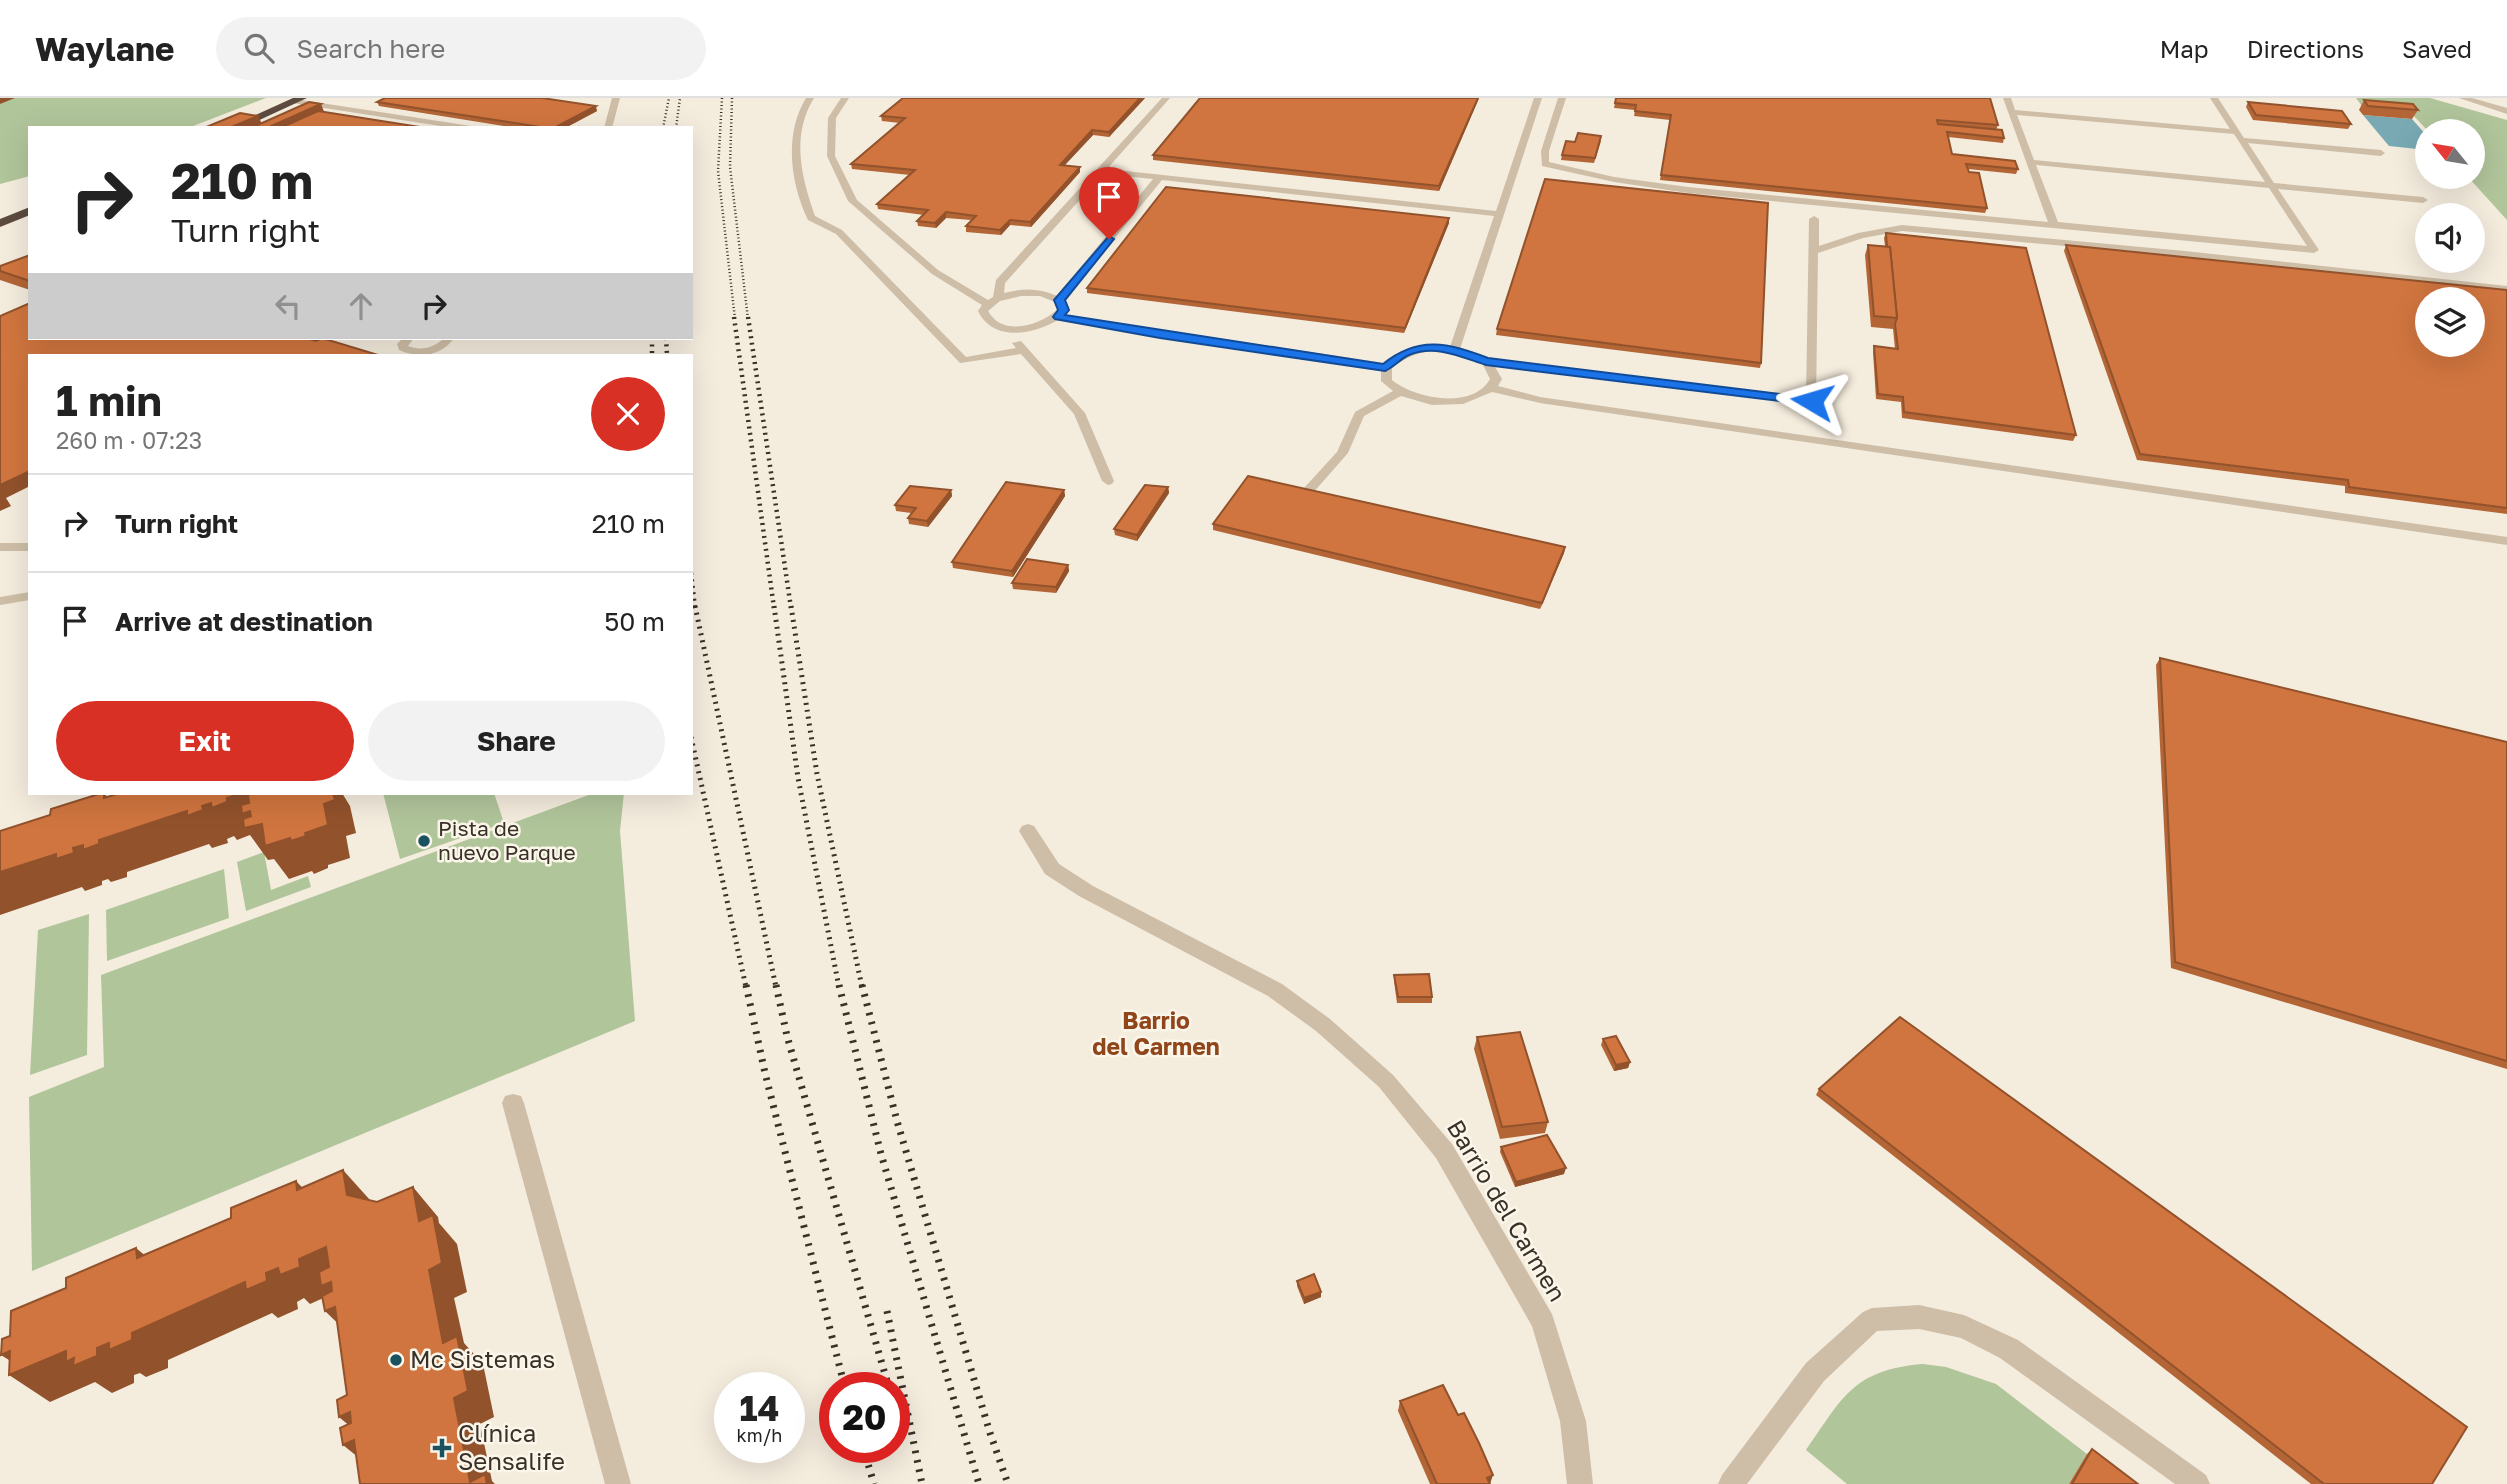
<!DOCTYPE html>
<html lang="en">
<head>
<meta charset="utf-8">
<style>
  body { margin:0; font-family:"Golos Text",sans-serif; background:#f2f2f2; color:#222; height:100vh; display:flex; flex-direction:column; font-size:26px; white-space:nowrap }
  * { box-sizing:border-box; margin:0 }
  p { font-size:23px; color:#767676 }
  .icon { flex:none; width:38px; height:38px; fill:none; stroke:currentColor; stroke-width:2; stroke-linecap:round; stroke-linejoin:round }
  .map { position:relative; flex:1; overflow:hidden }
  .panel { position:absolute; left:28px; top:256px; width:665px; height:441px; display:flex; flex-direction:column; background:#fff; border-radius:0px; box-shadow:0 7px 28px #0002 }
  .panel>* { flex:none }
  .hud { position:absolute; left:28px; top:28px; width:665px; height:214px; border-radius:0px; box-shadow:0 7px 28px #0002; background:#fff; color:#222; overflow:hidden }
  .needle { width:46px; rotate:300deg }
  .buttons { position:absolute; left:2415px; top:21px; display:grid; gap:14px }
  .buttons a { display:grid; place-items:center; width:70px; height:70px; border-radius:50%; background:#fff; box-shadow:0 7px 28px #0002; font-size:35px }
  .speed { position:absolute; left:714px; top:1274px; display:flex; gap:14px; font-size:35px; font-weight:700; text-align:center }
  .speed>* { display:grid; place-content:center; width:91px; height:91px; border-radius:50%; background:#fff; box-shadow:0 7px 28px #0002; line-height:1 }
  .speed small { font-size:18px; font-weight:400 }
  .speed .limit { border:10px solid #d22; background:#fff; color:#111 }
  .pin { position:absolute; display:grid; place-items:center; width:60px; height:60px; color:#fff; margin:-72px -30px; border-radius:50% 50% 50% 0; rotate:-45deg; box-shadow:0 0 7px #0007 }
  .pin .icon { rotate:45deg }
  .me { position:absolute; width:77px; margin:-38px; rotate:277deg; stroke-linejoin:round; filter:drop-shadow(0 0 5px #0008) }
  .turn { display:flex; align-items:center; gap:24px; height:147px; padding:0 28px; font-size:32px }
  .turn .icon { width:91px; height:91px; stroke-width:2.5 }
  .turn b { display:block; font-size:49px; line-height:60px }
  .lanes { display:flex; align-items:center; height:66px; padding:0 28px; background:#0003; justify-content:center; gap:35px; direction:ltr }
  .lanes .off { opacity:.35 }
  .round { display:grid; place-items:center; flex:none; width:74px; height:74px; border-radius:37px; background:#f2f2f2 }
  .headline { display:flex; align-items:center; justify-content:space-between; height:119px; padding:0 28px }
  h1 { font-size:42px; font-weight:700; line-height:52px }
  .button { display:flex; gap:14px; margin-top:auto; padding:14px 28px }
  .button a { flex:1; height:80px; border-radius:42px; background:#d93025; color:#fff; font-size:28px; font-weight:700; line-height:80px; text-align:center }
  .button a+a { background:#f2f2f2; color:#222 }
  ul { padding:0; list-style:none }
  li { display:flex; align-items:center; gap:21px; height:98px; padding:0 28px; border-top:2px solid #e0e0e0 }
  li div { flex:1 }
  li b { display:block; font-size:26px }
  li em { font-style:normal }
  header { display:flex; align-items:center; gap:42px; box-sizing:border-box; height:98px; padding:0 35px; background:#fff; border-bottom:2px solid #e0e0e0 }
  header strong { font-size:33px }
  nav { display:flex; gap:38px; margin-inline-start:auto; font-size:24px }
  .search { width:490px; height:63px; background:#f2f2f2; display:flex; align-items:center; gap:18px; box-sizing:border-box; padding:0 24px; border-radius:38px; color:#767676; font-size:26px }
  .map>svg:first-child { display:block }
  .green { fill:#b1c59b }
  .water { fill:#79aab4 }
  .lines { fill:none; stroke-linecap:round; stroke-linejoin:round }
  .lane { fill:#cebea7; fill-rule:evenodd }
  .street { fill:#cebea7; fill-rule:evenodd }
  .highway { fill:#5c4b3e; fill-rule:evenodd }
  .rail-far3 { stroke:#3a3028; stroke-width:2.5; stroke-dasharray:1 2.5; stroke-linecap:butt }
  .rail-far2 { stroke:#3a3028; stroke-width:4.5; stroke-dasharray:2 4.5; stroke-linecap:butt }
  .rail-far1 { stroke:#3a3028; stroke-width:5; stroke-dasharray:2 5; stroke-linecap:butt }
  .rail { stroke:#3a3028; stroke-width:7; stroke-dasharray:2.5 7; stroke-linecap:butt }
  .wall { fill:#b36536 }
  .shaded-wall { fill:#92522c }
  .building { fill:#d0753f; stroke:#92522c; stroke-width:2; fill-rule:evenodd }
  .route { fill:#1a73e8; stroke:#114b97; stroke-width:2 }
  .poi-dot { fill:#1a525f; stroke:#fbf6ea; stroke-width:2.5 }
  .labels { text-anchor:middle; stroke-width:5; stroke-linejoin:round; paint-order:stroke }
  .poi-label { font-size:21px; fill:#3a3028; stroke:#fbf6ea; text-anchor:start }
  .neighbourhood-label { font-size:23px; font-weight:bold; fill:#90451a; stroke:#fbf6ea }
  .near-street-label { font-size:24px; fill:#3a3028; stroke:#fbf6ea }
  .near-poi-label { font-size:24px; fill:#3a3028; stroke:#fbf6ea; text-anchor:start }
</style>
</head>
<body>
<header>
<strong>Waylane</strong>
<div class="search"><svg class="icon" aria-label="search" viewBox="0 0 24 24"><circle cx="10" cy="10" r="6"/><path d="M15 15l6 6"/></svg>Search here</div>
<nav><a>Map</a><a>Directions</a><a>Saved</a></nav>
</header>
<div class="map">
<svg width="2507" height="1386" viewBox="0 0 2507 1386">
  <rect width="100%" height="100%" fill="#f4ecdd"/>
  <g class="green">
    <polygon points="0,0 266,0 188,30 30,30 30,78 0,86"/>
    <polygon points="2356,0 2430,0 2507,22 2507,122 2468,79 2473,79 2473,33 2428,33 2411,15 2364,11"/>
    <polygon points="383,695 494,695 504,725 400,761"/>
    <polygon points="594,695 624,695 620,733 635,923 32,1173 29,999 104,969 101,877"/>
    <polygon points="264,754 271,792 308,778 311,789 246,813 237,764"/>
    <polygon points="224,771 229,820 107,863 106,812"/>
    <polygon points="89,816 87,957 30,977 38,832"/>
    <path d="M1923 1266 1946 1269 1996 1286 2087 1356 2069 1386H1847L1806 1352C1843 1299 1853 1272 1923 1266Z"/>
  </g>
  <polygon class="water" points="2363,17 2412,21 2427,38 2427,52 2389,48"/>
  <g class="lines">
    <g class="lane">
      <polygon points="612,0 620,0 612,30 604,30"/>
      <path d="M806 0H814C791 37 801 79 815 118L842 132 966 259 1016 250 1012 245 1021 243 1085 315 1114 383 1112 386 1108 387 1102 383 1074 316 1021 256 960 265 836 136 808 122C790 85 784 36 806 0Z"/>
      <path d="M841 0H849L836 20 835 58 857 102 938 172 988 202 993 199 996 182 1162 0H1170L1107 71 1496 113 1534 0H1542L1460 251 1488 260 1806 299 1809 121 1814 118 1819 121V148L1858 135 1902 127 2185 153 2507 188V194L2185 159 1902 133 1863 140 1818 155 1816 305 1494 267 1502 281 1498 288 1540 299 2507 439V447L1540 305 1492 294 1463 306 1432 307 1401 298 1364 318 1348 355 1312 396H1304V390L1337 354 1355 314 1393 293 1381 283V271L1058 222C1032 237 993 244 978 213L982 207 932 176 848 103 827 58 828 20ZM1103 76 1153 81 1057 198C1039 190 1023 190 1004 195L1005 185ZM1162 82 1494 118 1450 249C1425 243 1404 251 1384 265L1064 217 1068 212 1064 202ZM1021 198H1040L1055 204 1058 211C1040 228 1002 239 988 213L1000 203ZM1434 253 1455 256 1482 265 1490 281C1473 312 1415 301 1392 282V270C1405 260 1417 254 1434 253Z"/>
      <path d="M1558 0H1566L1549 53V64L1614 79 1688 89 2048 124 2003 0H2011L2015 12 2230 31 2210 0H2218L2244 40 2381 52 2385 55 2381 58 2248 45 2274 85 2423 99 2428 102 2423 105 2278 91 2319 152 2314 155 1688 95 1614 84 1542 68 1541 53ZM2017 17 2234 36 2265 84 2034 62ZM2036 67 2269 90 2307 148 2058 124Z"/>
      <polygon points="295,1 471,28 475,30 453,30 292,5"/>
      <path d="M403 240H414L408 248C421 253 434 250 444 240H454C442 258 419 261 399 252L397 246Z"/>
      <rect x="0" y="445" width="30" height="8"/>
      <polygon points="30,494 30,502 0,507 0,499"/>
    </g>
    <g class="street">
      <polygon points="2459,0 2472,0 2507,10 2507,16"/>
      <polygon points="1028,726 1034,728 1059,766 1093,788 1282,886 1330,921 1393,977 1452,1046 1552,1216 1586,1323 1593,1386 1567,1386 1560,1323 1532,1228 1436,1060 1379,989 1316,933 1268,898 1079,798 1045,776 1019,733 1022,728"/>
      <polygon points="513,996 521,998 524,1005 631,1386 605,1386 502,1005 505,998"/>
      <polygon points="1919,1207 1964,1217 2018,1242 2206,1377 2210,1386 2175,1386 2000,1260 1961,1240 1919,1231 1877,1233 1824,1283 1747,1386 1718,1386 1722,1377 1806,1265 1863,1214 1872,1210"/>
    </g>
    <g class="highway">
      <polygon points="293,0 307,0 242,30 227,30"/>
      <polygon points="30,109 30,117 0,129 0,121"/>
    </g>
    <g class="rail-far3">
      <polyline points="722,0 718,73 735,221"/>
      <polyline points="732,0 730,69 748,221"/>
      <polyline points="663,30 669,0"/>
      <polyline points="676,30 680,0"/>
    </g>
    <g class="rail-far2">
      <polyline points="734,219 774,510"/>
      <polyline points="748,219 791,510"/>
      <polyline points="652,240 652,257"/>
      <polyline points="666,240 667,257"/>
      <polyline points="691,475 695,510"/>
    </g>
    <g class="rail-far1">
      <polyline points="695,508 776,889"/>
      <polyline points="774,508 798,680 839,889"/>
      <polyline points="791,508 817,676 862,889"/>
      <polyline points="691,639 746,889"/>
    </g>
    <g class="rail">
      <polyline points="746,887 765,975 845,1290"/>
      <polyline points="776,887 787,938 889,1290"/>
      <polyline points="839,887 881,1056 979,1386"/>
      <polyline points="862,887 897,1023 990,1335 1008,1386"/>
      <polyline points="887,1213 922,1386"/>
      <polyline points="894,1306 903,1337"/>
      <polyline points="863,1349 874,1386"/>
    </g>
  </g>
  <g class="wall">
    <polygon points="903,0 1145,0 1109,39 1093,37 1065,67 1080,69 1080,74 1031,129 1010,127 1001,137 966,134 966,128 971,122 946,120 936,130 918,128 917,123 924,117 878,111 877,106 910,77 852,71 851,66 900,25 882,23 881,18"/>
    <polygon points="1200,0 1479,0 1439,93 1153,62 1153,57"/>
    <polygon points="1616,0 1990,0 1998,27 1996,32 2004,40 2003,45 1948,39 1952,56 2018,71 2016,76 1968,71 1987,110 1985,115 1660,82 1670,22 1634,18 1635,12 1614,10"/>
    <polygon points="2364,2 2418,12 2412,21 2363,17 2359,12"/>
    <polygon points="377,4 597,13 565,30 517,30 379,8"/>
    <polygon points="2248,4 2351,26 2348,31 2253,22 2246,9"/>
    <polygon points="1601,43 1594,65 1561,62 1562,57 1575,44"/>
    <polygon points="1449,125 1404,235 1087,195 1087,190"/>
    <polygon points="1886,135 2076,337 2073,343 1902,320 1901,304 1876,301 1873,254 1874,248 1895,251 1893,231 1871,229 1865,157 1868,147 1885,148 1884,140"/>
    <polygon points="2066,147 2507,192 2507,416 2345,395 2345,388 2137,362 2064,153"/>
    <polygon points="30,157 30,192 0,182 0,168"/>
    <polygon points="1497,231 1761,265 1760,270 1496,237"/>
    <polygon points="1168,389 1169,395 1137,443 1115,437 1114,431"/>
    <polygon points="951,392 952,398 928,429 909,426 908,420 911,415 896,413 895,407"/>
    <polygon points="1064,392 1065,398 1013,479 953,470 952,464"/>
    <polygon points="1213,426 1565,449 1564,455 1540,511 1213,432"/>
    <polygon points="1068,467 1069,473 1056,495 1013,491 1012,485"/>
    <polygon points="2160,560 2507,644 2507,971 2171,870 2156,567"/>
    <polygon points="1394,877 1432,899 1432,905 1397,905 1394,883"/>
    <polygon points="1477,939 1548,1024 1545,1035 1500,1041 1474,951"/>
    <polygon points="1603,941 1630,964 1628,970 1614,973 1601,947"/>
    <polygon points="1819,991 2432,1386 2311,1386 1816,997"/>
    <polygon points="1501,1049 1564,1076 1515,1089 1500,1054"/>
    <polygon points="1297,1183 1321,1194 1321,1199 1304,1206 1297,1188"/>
    <polygon points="1400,1303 1490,1386 1430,1386 1398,1313"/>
    <polygon points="2092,1351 2138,1386 2069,1386 2087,1356"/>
  </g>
  <g class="shaded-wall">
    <polygon points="0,0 15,0 0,6"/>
    <polygon points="1140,0 1145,0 1109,39 1109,34"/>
    <polygon points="1478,0 1479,0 1439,93 1439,88"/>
    <polygon points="321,6 325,16 293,30 267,30"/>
    <polygon points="596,8 597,13 565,30 554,30"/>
    <polygon points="258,18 264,30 229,30"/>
    <polygon points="1092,32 1093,37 1060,72 1060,67"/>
    <polygon points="1080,69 1080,74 1031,129 1030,124"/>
    <polygon points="946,114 946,120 936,130 935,125"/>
    <polygon points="1449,120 1449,125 1404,235 1405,230"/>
    <polygon points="1010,122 1010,127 1001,137 1000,132"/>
    <polygon points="30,373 30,388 6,400 11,408 0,413 0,387"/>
    <polygon points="1168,389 1169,395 1137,443 1137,437"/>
    <polygon points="951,392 952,398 928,429 927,423"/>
    <polygon points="1064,392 1065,398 1013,479 1012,473"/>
    <polygon points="1565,449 1564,455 1540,511 1542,505"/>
    <polygon points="1068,467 1069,473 1056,495 1056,489"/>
    <polygon points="104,695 131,726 202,708 243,695 248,695 305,735 330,695 342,695 350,708 356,735 346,738 350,760 328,767 328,770 314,776 312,773 289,781 274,761 268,762 250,737 237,742 234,738 227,741 228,745 212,750 209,746 127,774 127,779 111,784 108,781 102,783 102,787 85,793 82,789 0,817 0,774 99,742"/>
    <polygon points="1630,964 1628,970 1614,973 1616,967"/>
    <polygon points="1566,1070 1564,1076 1515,1089 1516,1084"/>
    <polygon points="343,1072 370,1102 347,1097"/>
    <polygon points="296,1083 325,1113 297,1092"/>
    <polygon points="413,1089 438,1119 439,1125 457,1146 467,1194 454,1200 464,1245 483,1266 494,1319 480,1326 492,1383 495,1386 472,1386 470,1384"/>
    <polygon points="326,1149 355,1177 330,1197 310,1206 304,1200 297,1204 298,1211 278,1220 272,1215 168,1262 168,1270 146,1279 140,1275 134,1277 134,1285 112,1295 95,1284 50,1304 9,1277 23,1271 1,1257 10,1253 66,1253 97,1250"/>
    <polygon points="136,1150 171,1179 137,1160"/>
    <polygon points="1321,1194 1321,1199 1304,1206 1304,1200"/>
    <polygon points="335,1209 354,1241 325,1213"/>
    <polygon points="350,1314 370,1345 339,1319"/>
    <polygon points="354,1342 374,1372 343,1347"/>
    <polygon points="1493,1377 1490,1386 1487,1380"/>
  </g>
  <g class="building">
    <polygon points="385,0 542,0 596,8 554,30 547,30 377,4"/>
    <polygon points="903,0 1140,0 1109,34 1092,32 1060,67 1080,69 1030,124 1010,122 1000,132 966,128 976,118 946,114 935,125 917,123 928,112 877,106 915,72 851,66 905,20 881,18"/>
    <polygon points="1200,0 1478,0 1439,88 1153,57"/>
    <polygon points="1616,0 1990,0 1998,27 1937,22 1938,26 2002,32 2004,40 1947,34 1952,56 2015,63 2018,71 1966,66 1969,74 1979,75 1987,110 1661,77 1671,17 1635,13 1636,7 1615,5"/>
    <polygon points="2364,2 2413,6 2418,12 2368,8"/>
    <polygon points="309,4 321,6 267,30 251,30"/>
    <polygon points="2248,4 2342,13 2351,26 2256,17"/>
    <polygon points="318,13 426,30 280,30"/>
    <polygon points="240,15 258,18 229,30 204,30"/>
    <polygon points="1578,35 1601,38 1595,60 1562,57 1566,43 1575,44"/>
    <polygon points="1545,81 1768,105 1761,265 1497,231"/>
    <polygon points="1166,89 1449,120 1405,230 1087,190"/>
    <polygon points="1886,135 2026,150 2076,337 1904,314 1903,299 1878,296 1874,248 1898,251 1895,226 1897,220 1890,149 1887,149"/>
    <polygon points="1868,147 1890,149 1897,220 1874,218"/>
    <path d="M2066 147 2507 192V410L2349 389 2348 382 2140 356ZM2427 201H2473V247H2427Z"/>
    <polygon points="30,157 30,183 0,173 0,168"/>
    <polygon points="30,205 30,240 306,240 316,243 322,240 378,257 30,257 30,373 0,387 0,218"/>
    <polygon points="1248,378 1565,449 1542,505 1213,426"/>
    <polygon points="1006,384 1064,392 1012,473 952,464"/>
    <polygon points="1145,387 1168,389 1137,437 1114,431"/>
    <polygon points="910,388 951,392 927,423 908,420 916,410 895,407"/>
    <polygon points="1027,461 1068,467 1056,489 1012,485"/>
    <polygon points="2160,560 2507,644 2507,963 2175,864"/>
    <polygon points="102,695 104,695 104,700 120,695 243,695 227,700 227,704 212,710 211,705 202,708 203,712 187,718 187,713 99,742 99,746 83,752 83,747 73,750 74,755 56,761 56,756 0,774 0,733 50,717 51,711"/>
    <polygon points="248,695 333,695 335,702 324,706 328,727 305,735 306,738 291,743 290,740 265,748 262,726 244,730 243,721 251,718 250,713 242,716 241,707 249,705"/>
    <polygon points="1429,876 1432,899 1398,899 1394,877"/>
    <polygon points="1900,919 2467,1329 2432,1386 2324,1386 1819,991"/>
    <polygon points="1520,934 1548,1024 1502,1029 1477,939"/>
    <polygon points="1616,938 1630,964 1616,967 1603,941"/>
    <polygon points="1547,1037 1566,1070 1516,1084 1501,1049"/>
    <polygon points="343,1072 347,1097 377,1104 413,1089 419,1123 433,1117 442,1165 429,1172 443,1245 457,1238 468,1293 454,1300 470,1384 485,1376 487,1386 360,1386 354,1342 343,1347 340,1330 351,1325 350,1314 339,1319 337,1302 347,1297 335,1209 325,1213 322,1198 332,1193 331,1184 321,1188 319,1174 329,1169 326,1149 299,1161 300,1169 280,1177 278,1170 266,1175 267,1183 246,1192 245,1184 132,1235 132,1242 109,1252 109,1245 97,1250 97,1258 73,1268 74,1260 66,1264 66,1253 9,1277 10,1253 1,1257 2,1241 10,1238 11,1213 66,1190 66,1180 136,1150 137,1160 231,1120 231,1110 296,1083 297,1092"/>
    <polygon points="1314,1176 1321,1194 1304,1200 1297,1183"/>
    <polygon points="1443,1287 1458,1317 1464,1315 1479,1345 1493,1377 1487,1380 1490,1386 1437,1386 1400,1303"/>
    <polygon points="2092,1351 2138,1386 2072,1386"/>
  </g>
  <path class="route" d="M1109 138 1114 141 1065 202 1069 212 1065 217 1383 266C1419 237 1448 245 1488 260L1812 300 1818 303 1812 307 1486 267C1461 259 1436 246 1409 257 1400 261 1394 269 1385 273L1160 240 1055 221 1053 219 1058 212 1054 202Z"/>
  <g class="poi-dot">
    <circle cx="424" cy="743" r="7"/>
    <circle cx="396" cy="1262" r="7"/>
    <path d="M438.5 1339.5h7v7h7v7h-7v7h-7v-7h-7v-7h7z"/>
  </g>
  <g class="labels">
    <g class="poi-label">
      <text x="438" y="738">Pista de<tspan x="438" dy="24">nuevo Parque</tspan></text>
    </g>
    <g class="neighbourhood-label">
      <text x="1156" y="931">Barrio<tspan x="1156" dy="26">del Carmen</tspan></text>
    </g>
    <g class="near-street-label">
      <text transform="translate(1506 1113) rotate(59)" y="8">Barrio del Carmen</text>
    </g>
    <g class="near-poi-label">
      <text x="410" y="1270">Mc Sistemas</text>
      <text x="458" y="1344">Clínica<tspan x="458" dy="28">Sensalife</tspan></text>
    </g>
  </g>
</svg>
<div class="buttons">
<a><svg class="needle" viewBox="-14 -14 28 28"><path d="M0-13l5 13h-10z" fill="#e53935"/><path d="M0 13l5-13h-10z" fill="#767676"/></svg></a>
<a><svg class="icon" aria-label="sound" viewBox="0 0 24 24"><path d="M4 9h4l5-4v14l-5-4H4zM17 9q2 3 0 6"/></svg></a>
<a><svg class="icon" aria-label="layers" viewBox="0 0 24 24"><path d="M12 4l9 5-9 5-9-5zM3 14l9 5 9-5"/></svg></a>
</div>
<div class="speed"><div>14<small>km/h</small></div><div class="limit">20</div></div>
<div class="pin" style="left:1109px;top:141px;background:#d93025"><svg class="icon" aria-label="arrive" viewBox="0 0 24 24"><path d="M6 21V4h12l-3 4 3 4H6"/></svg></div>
<svg class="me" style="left:1812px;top:303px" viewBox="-20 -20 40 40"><path d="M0-17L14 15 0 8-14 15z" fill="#1a73e8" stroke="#fff" stroke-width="4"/></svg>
<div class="hud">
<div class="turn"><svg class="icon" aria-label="right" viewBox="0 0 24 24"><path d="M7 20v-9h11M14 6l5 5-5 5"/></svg><div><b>210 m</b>Turn right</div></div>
<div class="lanes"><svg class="icon off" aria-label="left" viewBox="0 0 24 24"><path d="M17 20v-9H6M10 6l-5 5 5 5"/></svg><svg class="icon off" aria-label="ahead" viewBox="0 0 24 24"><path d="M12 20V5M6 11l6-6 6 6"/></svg><svg class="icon" aria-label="right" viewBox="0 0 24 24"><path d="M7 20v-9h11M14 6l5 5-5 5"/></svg></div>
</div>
<section class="panel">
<div class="headline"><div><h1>1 min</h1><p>260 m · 07:23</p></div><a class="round" style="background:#d93025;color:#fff"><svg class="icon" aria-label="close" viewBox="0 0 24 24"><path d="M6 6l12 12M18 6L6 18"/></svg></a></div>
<ul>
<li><svg class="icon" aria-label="right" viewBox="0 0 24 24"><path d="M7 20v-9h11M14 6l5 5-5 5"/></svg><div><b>Turn right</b></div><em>210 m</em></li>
<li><svg class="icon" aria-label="arrive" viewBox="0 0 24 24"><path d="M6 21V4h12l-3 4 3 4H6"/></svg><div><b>Arrive at destination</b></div><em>50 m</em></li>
</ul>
<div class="button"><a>Exit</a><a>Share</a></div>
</section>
</div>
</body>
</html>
